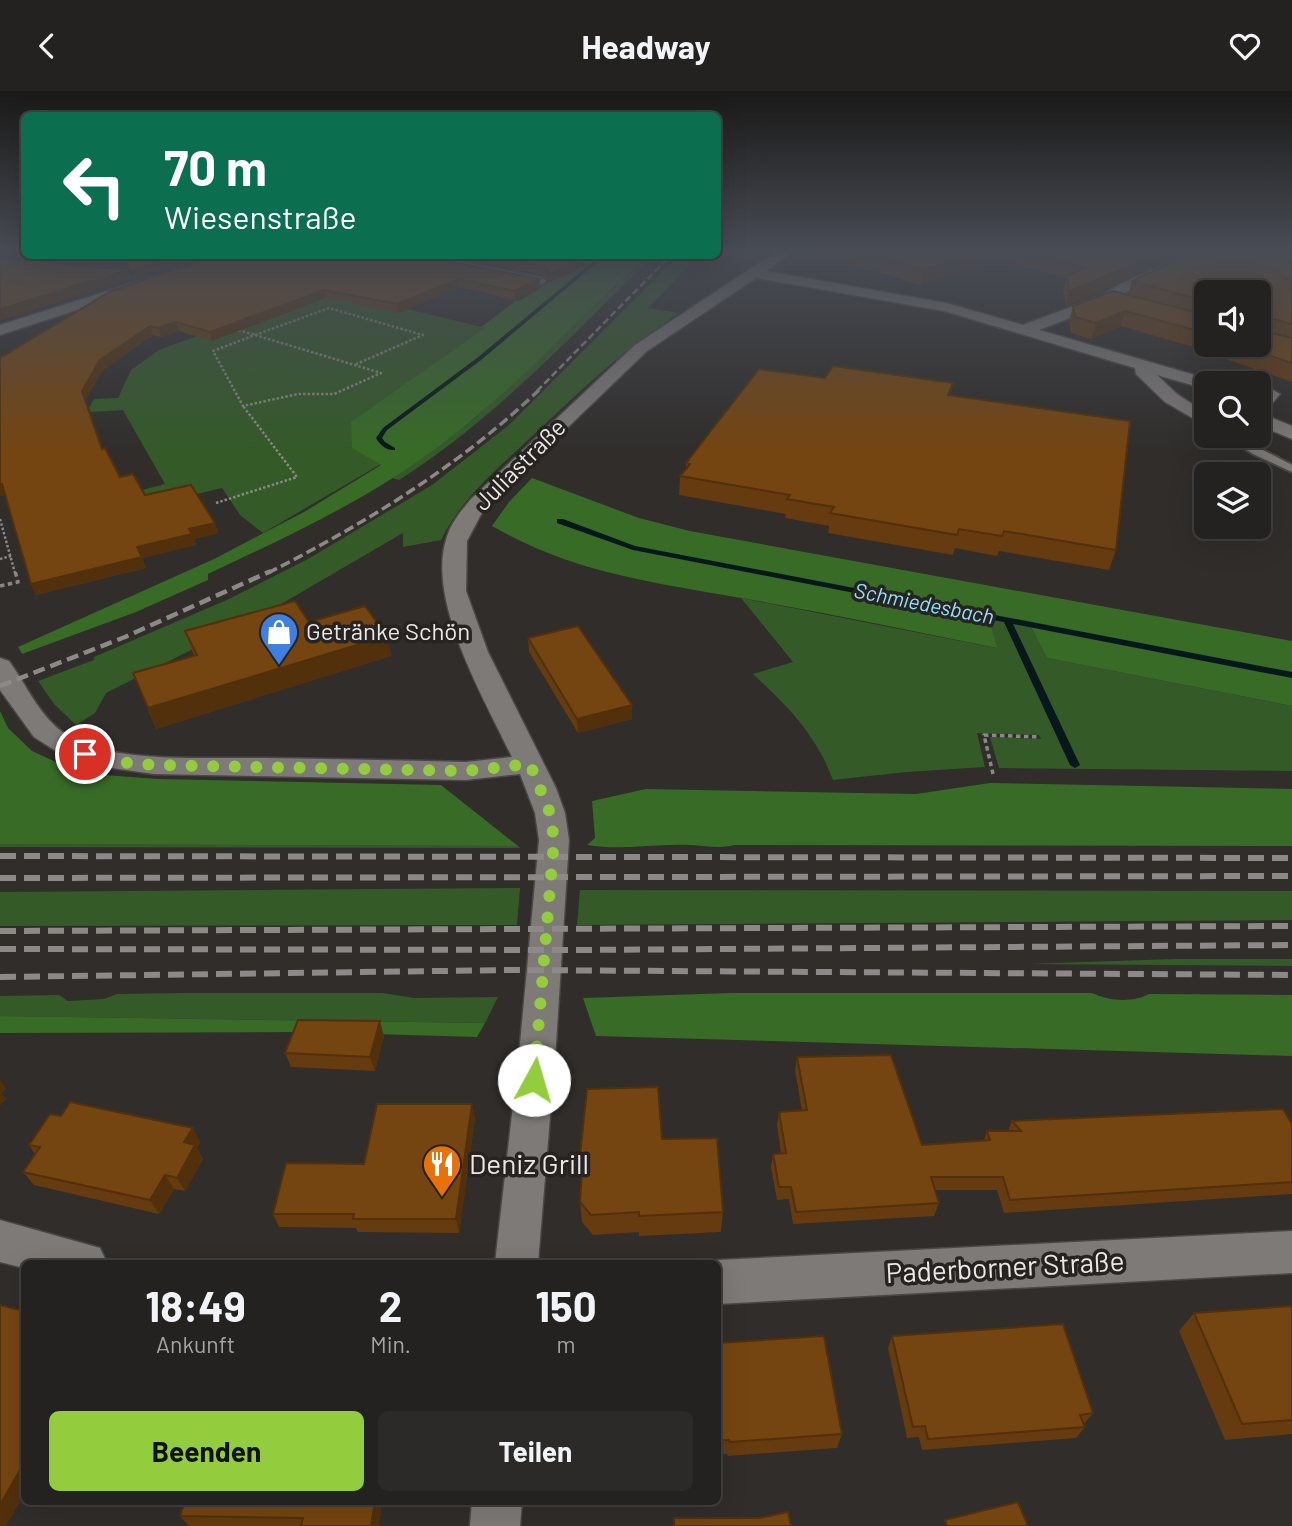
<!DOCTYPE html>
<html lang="de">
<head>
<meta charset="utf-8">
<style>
  body { margin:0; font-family:Barlow,sans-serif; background:#2c2a29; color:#f1f3f6; height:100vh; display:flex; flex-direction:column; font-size:26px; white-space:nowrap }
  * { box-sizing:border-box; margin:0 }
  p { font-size:23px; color:#a3a4a5 }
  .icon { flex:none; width:38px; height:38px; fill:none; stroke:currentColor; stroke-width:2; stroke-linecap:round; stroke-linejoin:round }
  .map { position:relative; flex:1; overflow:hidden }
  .sheet { position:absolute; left:21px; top:1169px; width:700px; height:245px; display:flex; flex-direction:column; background:#242220; border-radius:10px; box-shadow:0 7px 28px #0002,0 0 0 2px #413f3e }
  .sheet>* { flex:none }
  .banner { position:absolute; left:21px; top:21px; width:700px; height:147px; border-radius:10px; box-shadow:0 7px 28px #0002,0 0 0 2px #413f3e; background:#0b6e4f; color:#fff; overflow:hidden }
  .buttons { position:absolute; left:1194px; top:189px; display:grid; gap:14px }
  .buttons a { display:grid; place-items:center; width:77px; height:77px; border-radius:10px; background:#242220; box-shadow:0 7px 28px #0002,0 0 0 2px #413f3e; font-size:35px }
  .pin { position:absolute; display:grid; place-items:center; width:60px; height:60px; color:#fff; margin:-30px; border:4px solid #fff; border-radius:50%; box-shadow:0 2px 7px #0007 }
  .me { position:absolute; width:77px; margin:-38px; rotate:6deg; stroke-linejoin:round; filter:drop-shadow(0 0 5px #0008) }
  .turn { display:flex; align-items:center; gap:24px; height:147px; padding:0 28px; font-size:32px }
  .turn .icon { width:91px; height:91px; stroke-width:2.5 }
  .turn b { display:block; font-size:49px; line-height:60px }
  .eta { display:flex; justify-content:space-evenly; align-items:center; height:119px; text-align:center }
  .eta b { font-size:42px; font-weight:700; line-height:49px }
  .primary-button { display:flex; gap:14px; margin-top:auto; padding:14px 28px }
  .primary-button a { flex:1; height:80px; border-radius:10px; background:#93cd3d; color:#111; font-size:28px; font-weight:700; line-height:80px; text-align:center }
  .primary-button a+a { background:#2c2a29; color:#f1f3f6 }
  header { display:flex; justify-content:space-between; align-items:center; height:91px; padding:0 28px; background:#242220; font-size:32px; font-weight:700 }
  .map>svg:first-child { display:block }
  .green { fill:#345a28 }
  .forest { fill:#376b26 }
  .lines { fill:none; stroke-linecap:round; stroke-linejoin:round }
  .stream { fill:#08171c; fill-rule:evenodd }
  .service-casing { stroke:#4a4846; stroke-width:4 }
  .minor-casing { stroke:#4a4846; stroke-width:3 }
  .path-far1 { stroke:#8a8886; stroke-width:2.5; stroke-dasharray:2.5 2; stroke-linecap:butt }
  .path { stroke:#8a8886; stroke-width:3.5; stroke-dasharray:4.5 3.5; stroke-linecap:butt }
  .service { fill:#7e7a78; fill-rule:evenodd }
  .minor { fill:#7e7a78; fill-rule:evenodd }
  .rail-far3 { stroke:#8c8988; stroke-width:2.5; stroke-dasharray:7 3.5; stroke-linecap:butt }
  .rail-far2 { stroke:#8c8988; stroke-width:3.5; stroke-dasharray:10 4.5; stroke-linecap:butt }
  .rail-far1 { stroke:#8c8988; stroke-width:4.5; stroke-dasharray:12 6; stroke-linecap:butt }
  .rail { stroke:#8c8988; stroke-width:6; stroke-dasharray:16 8; stroke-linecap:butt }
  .wall { fill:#653b0f; fill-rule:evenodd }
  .shaded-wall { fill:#52300c }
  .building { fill:#754511; stroke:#52300c; stroke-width:2 }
  .route { stroke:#93cd3d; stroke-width:12; stroke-dasharray:0 21.6 }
  .labels { text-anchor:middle; stroke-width:7; stroke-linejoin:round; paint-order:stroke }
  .far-water-label { font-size:21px; font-style:italic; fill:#91e0fc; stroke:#262321 }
  .street-label { font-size:24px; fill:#eae8e7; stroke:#262321 }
  .poi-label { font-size:24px; fill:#eae8e7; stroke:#262321; text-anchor:start }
  .near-poi-label { font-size:28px; fill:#eae8e7; stroke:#262321; text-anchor:start }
  .near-street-label { font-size:28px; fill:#eae8e7; stroke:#262321 }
</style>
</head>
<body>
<header><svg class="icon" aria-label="back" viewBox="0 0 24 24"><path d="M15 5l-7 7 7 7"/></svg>Headway<svg class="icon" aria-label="heart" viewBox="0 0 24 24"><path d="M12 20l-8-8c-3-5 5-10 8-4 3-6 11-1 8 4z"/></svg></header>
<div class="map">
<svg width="1292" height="1435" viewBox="0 0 1292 1435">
  <rect width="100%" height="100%" fill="#302d2b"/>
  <g class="green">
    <path d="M648 165H653C573 243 494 329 399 389L392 387 476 326Z"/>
    <path d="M678 165H698L648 217 679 222C623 258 577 303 528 349 496 379 461 408 441 449L403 456V442L219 549 197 556 106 602 95 622 76 634 54 613 38 590 94 569V566L229 508 308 468 432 394 509 334Z"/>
    <polygon points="311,203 407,218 486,237 352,331 353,357 381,373 263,442 240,424 222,397 172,409 165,444 142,399 165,393 123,319 91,321 89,317 94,308 118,307 131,279 159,259"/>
    <path d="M741 507 996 557 988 528 1031 536 1047 567 1292 615V680L999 677 990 646 1041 648 1039 644 977 642 985 676 906 681 833 689C815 642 789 617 753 583L793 571Z"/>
    <polygon points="0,753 518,755 520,757 0,756"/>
    <polygon points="520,797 517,834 0,835 0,801"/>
    <polygon points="580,799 1292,800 1292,829 577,834"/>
    <polygon points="1175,868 1292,868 1292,875 1026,873"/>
    <polygon points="184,902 383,902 414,907 498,906 485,932 0,925 0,905 59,904 68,910 104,908 117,903"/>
  </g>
  <g class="forest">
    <path d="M580 165H648C580 225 520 293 448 348 376 405 291 444 208 483V489L136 521 22 563 18 556 214 468 304 421 381 374 352 357 351 331 485 237 481 236 516 210C526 211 567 175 580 165Z"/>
    <path d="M532 387 639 427 690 440 1292 550V615L1047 567 1031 536 989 528 997 557C912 540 827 522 741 507 651 491 574 482 492 435L509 411Z"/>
    <polygon points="0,620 8,637 32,660 69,677 91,683 158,688 441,694 518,755 0,753"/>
    <path d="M990 692 1292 698V755L734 754C719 758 706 755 691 754 656 752 621 760 587 754L595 747 592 710 646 698 916 703Z"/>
    <path d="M730 902H1092C1109 910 1132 912 1149 903L1292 904V965L596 945 583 907Z"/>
    <polygon points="0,925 485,932 477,946 304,941 0,942"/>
  </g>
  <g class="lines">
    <g class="stream">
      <path d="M601 164H606L481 269 387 339 382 347 385 351 395 357V359C387 360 380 354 376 347L383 337 477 267Z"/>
      <polygon points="557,428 563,428 635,455 1292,581 1292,587 1013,533 1080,674 1075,677 1070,674 1004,531 633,459 557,432"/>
    </g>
    <g class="service-casing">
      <polygon id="service" points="1226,345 1236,345 1292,374 1292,381 1253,363"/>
    </g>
    <g class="minor-casing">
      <g id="minor">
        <path d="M776 161H792L766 180 946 212 1023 234 1103 204 1120 193 1196 161H1213L1130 199 1113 210 1039 239 1212 289 1214 292H1206V298L1157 284 1177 303 1206 322V335L1165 311 1136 283 1135 277 944 220 756 187 647 260 485 416 467 450 466 500 488 561 556 697 565 722 569 749 556 953 538 1172H495L520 953 539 749 535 722 520 683 466 689 154 683 98 675 67 667 34 646 0 599V567L9 570C28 596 39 626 68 645 112 673 210 666 263 667 330 668 398 669 466 671L512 666C485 609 427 511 446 449 450 433 461 420 471 408L635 254Z"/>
        <polygon points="438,164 452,164 462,171 540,186 547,190 540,194 458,178 441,171"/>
        <polygon points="139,190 146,194 144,197 0,244 0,234"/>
        <path d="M1271 298 1280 303 1270 315V326L1292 335V348L1270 339C1267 344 1261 346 1255 345H1258V306L1265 299Z"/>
        <polygon points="0,1129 100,1157 107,1172 24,1172 24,1177 0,1171"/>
        <polygon points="1292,1140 1292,1182 718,1213 718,1172 710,1172 718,1169"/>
        <polygon points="472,1410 522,1410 520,1435 470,1435"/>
      </g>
    </g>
    <g class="path-far1">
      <polyline points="234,238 255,244"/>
      <polygon points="255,244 381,282 334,303 298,303 243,315 213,260"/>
      <polyline points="255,244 329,217 423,244 354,274"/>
      <polyline points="216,412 297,386 243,315"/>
      <polyline points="0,428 15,482"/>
      <polyline points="0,468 11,465"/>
    </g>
    <g class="path">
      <polyline points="0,495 18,491 15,480"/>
      <polyline points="993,683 984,644 1040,646"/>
    </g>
    <use href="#service" class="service"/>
    <use href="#minor" class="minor"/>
    <polyline class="rail-far3" points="537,300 671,164"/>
    <path class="rail-far2" d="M268 482C366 432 459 375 539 299"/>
    <polyline class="rail-far1" points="0,595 125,546 271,480"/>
    <g class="rail">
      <polyline points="0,765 1292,767"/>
      <polyline points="0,787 1292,785"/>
      <polyline points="0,840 1292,835"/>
      <polyline points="0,858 576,859 1292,854"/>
      <polyline points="0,886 512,879 1292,884"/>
    </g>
  </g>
  <g class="wall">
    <polygon points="818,161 1190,161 1066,215 1063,200 1066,187 994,168 921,194 818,163"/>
    <path d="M1292 161V291L1217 265 1218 263 1121 235 1091 248 1071 242 1069 230 1073 215 1128 203 1132 190ZM1206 201 1258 254H1206Z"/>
    <polygon points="457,164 572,164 584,167 585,175 546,193 546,187 540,183 463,169"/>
    <polygon points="439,165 456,172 540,196 515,209 459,196 398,222 326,207 212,250 179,240 161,246 153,244 103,279 85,309 102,358 120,386 145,404 215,432 218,442 194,448 196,454 142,467 146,477 36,504 31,493 5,404 0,405 0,267"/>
    <polygon points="951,305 1116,459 1109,479 999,460 997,465 955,457 953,464 828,442 829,435 785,427 786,423 679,404 680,385 686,378 686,372"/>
    <polygon points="309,531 387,545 391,565 156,638 133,582 194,565 185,540"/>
    <polygon points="528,547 632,628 578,642 529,561"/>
    <polygon points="384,945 375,980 291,976 285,962"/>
    <polygon points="797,966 922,1054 984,1049 987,1040 1008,1040 1012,1030 1292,1033 1292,1103 1004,1122 997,1099 935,1099 939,1112 934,1125 793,1133 789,1108 777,1109 771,1076 773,1063 781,1062 777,1034 779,1021 802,1020 795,979"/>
    <polygon points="472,1013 475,1027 459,1142 358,1141 356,1137 279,1136 273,1123"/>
    <polygon points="662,1048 723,1121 721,1141 639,1145 639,1141 593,1144 582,1131 580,1111 582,1085 580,1065"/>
    <polygon points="200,1051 197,1057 203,1068 185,1100 174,1098 159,1123 34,1094 23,1081 35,1063 29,1054"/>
    <polygon points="1292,1215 1292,1343 1225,1349 1179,1240 1194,1222"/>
    <polygon points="892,1245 1093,1322 1084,1333 1085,1336 1076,1347 922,1359 919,1346 907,1347 888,1257"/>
    <polygon points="718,1252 842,1343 837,1357 728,1365 727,1363 718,1363"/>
    <polygon points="185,1410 382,1410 379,1435 189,1435 180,1425"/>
  </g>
  <g class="shaded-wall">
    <polygon points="976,161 996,161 994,168 921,194 924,179"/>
    <polygon points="1162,161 1190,161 1066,215 1070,200"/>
    <polygon points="180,164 207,164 133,188 131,180"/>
    <polygon points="584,167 585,175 546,193 546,185"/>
    <polygon points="128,179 130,188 0,230 0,218"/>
    <polygon points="458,188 459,196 398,222 397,213"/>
    <polygon points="540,188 540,196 515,209 514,200"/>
    <polygon points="324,199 326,207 212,250 210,241"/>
    <polygon points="1125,220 1121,235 1091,248 1096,232"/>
    <polygon points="176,231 179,240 161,246 158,237"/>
    <polygon points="150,235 153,244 103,279 85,309 82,300 100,269"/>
    <polygon points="0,393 2,393 7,403 0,405"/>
    <polygon points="215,432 218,442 194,448 196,454 142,467 146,477 36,504 31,493 189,438"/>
    <polygon points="387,545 391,565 156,638 148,617"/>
    <polygon points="632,614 632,628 578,642 577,628"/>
    <polygon points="380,930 384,945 375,980 370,966"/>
    <polygon points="0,989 6,997 2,1002 6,1008 0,1015"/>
    <polygon points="472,1013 475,1027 459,1142 456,1128"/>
    <polygon points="193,1037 200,1051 197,1057 203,1068 185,1100 177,1087 184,1051"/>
    <polygon points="165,1084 174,1098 159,1123 150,1109"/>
    <polygon points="24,1372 24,1404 6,1435 0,1435 0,1414"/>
    <polygon points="375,1410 382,1410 379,1435 371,1435"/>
  </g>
  <g class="building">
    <polygon points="859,161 976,161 924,179"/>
    <polygon points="1024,161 1162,161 1070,200 1066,185 1086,177"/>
    <polygon points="1195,161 1292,161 1292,185 1285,188 1292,190 1292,233 1262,225 1263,240 1292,247 1292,272 1237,254 1258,254 1258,201 1206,201 1206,210 1132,190"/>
    <polygon points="124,164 180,164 131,180"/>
    <polygon points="219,164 439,164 456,172 540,188 514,200 458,188 397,213 324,199 210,241 176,231 158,237 150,235 100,269 82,300 102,358 105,357 120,386 133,383 145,404 191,394 215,432 189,438 192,443 137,456 142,466 31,493 2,393 0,393 0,267 111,200"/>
    <polygon points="483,164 572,164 584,167 546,185 549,181 540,175"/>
    <polygon points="0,167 128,179 0,218"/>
    <polygon points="1113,200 1206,224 1206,242 1125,220 1096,232 1075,226 1073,215"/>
    <polygon points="833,275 953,292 948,304 1130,330 1116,459 1004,440 1002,445 959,438 957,444 830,422 834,416 787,408 790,404 680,385 690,373 686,372 759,278 825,287"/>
    <polygon points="295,510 309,531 365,515 387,545 148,617 133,582 197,564 185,540"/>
    <polygon points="578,535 632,614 577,628 528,547"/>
    <polygon points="298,929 380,930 370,966 285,962"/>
    <polygon points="891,964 922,1054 990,1049 987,1040 1021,1040 1012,1030 1283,1018 1292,1033 1292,1091 1010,1109 1003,1086 931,1086 939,1112 796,1121 791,1096 779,1096 773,1063 786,1062 779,1021 807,1019 797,966"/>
    <polygon points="658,996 662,1048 717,1047 723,1121 639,1125 639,1121 591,1124 580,1111 583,1065 580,1065 587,998"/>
    <polygon points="70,1011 193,1037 184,1051 195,1054 177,1087 165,1084 150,1109 23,1081 40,1056 29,1054 50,1023 61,1025"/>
    <polygon points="377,1013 472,1013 456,1128 353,1128 354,1123 273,1123 286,1072 364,1073"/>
    <polygon points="0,1214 24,1220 24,1372 0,1414"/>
    <polygon points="1292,1215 1292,1329 1242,1333 1194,1222"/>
    <polygon points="1063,1233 1093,1322 1080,1324 1085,1336 928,1348 925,1335 913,1336 892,1245"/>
    <polygon points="824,1245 842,1343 730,1351 729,1349 718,1349 718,1252"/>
    <polygon points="185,1410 375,1410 371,1435 301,1435 303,1427 180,1425"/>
    <polygon points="1018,1411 1028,1435 947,1435 945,1429"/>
    <polygon points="788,1421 791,1435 674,1435 674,1427 759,1427"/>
  </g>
  <linearGradient id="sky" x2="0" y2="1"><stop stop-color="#1a1918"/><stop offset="0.44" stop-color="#484c55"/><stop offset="1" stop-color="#484c55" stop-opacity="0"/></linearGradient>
  <rect width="1292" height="362" fill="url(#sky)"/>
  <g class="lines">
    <polyline class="route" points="85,663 104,670 154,674 466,680 530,673 550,722 554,749 534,989"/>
  </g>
  <defs>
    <g id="shop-pin" transform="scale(2.0125)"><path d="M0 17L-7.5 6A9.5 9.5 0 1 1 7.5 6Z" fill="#3f7fe0" stroke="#262321"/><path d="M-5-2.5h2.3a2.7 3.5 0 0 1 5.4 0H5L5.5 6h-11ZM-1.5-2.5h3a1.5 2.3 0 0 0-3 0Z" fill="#fff"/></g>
    <g id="restaurant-pin" transform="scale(2.0125)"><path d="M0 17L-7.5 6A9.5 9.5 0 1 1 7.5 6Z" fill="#e8710a" stroke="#262321"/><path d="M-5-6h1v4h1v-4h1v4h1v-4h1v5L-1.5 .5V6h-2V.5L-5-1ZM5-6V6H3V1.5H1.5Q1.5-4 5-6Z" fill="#fff"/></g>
  </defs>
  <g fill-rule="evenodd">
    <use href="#shop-pin" x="279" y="541"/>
    <use href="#restaurant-pin" x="442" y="1073"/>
  </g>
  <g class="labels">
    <g class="far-water-label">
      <text transform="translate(924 513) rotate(11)" y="7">Schmiedesbach</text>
    </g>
    <g class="street-label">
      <text transform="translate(520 374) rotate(-45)" y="8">Juliastraße</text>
    </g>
    <g class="poi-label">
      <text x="306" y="549">Getränke Schön</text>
    </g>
    <g class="near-poi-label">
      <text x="469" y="1083">Deniz Grill</text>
    </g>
    <g class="near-street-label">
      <text transform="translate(1005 1176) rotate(-3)" y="10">Paderborner Straße</text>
    </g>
  </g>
</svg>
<div class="buttons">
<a><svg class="icon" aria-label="sound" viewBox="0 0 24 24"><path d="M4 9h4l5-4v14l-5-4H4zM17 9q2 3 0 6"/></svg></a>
<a><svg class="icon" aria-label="search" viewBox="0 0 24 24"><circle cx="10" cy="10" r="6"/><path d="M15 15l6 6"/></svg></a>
<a><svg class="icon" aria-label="layers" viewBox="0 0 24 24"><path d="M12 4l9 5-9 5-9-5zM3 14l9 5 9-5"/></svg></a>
</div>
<div class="pin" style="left:85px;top:663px;background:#d93025"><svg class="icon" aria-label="arrive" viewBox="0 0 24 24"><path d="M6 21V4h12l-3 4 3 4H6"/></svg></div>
<svg class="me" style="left:534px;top:989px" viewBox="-20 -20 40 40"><circle r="19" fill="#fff"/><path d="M0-13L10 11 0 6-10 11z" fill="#93cd3d"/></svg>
<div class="banner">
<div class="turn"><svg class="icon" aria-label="left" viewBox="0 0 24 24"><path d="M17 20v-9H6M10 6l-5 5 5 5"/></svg><div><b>70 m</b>Wiesenstraße</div></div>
</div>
<section class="sheet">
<div class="eta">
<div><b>18:49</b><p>Ankunft</p></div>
<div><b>2</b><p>Min.</p></div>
<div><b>150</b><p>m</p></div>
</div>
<div class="primary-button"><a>Beenden</a><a>Teilen</a></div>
</section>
</div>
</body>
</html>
